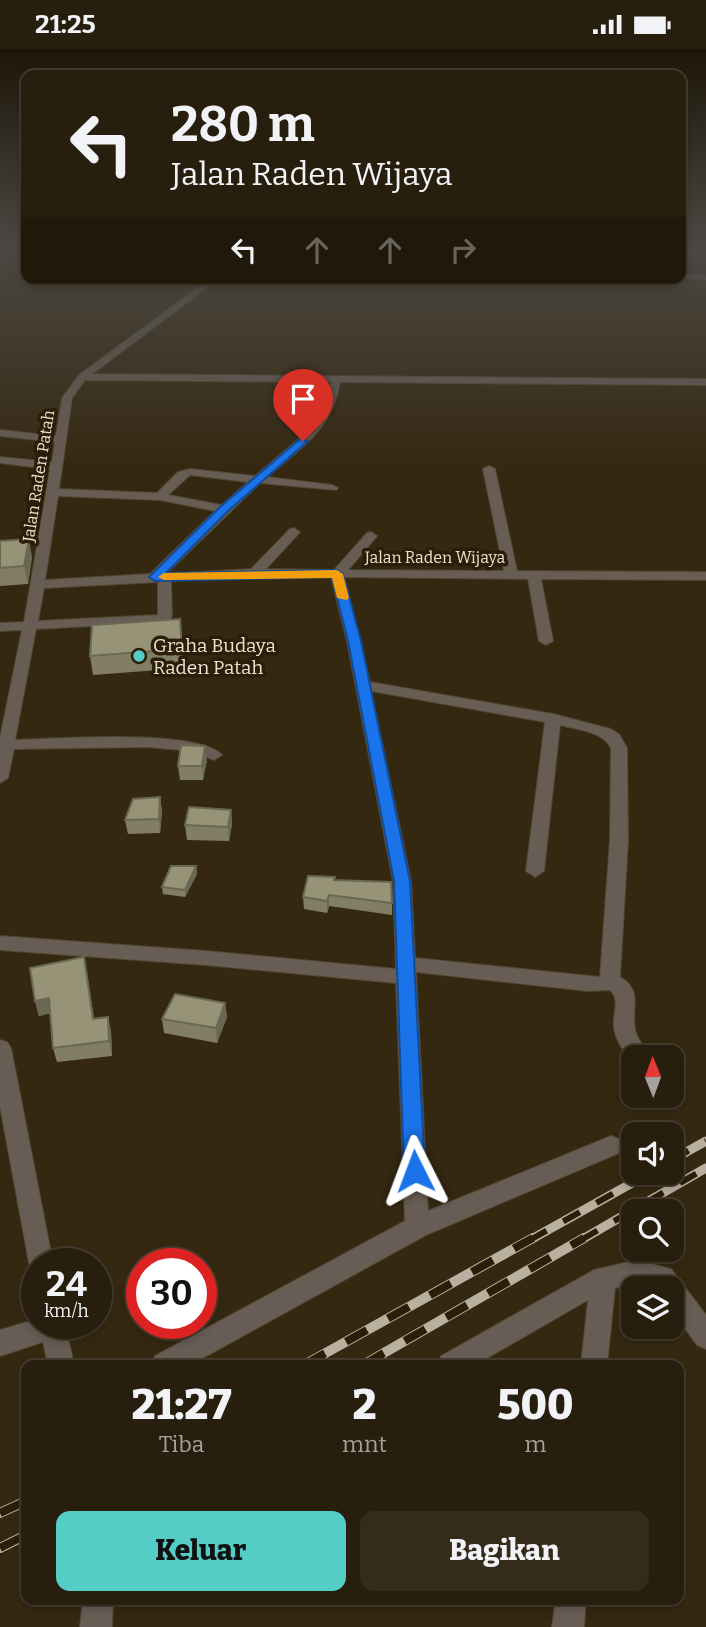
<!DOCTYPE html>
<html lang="id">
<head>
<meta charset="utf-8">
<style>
  body { margin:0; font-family:Bitter,serif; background:#342b1b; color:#f1f3f6; height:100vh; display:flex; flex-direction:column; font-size:26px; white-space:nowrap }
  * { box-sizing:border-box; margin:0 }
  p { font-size:23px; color:#a5a29d }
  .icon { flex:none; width:38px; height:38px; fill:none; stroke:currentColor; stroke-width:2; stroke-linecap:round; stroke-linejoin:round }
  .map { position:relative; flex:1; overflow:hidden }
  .panel { position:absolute; left:21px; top:1311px; width:663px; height:245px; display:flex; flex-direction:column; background:#281e0d; border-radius:14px; box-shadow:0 4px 10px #0003,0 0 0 2px #443c2e }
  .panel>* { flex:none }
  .hud { position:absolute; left:21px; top:21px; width:665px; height:214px; border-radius:14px; box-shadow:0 4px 10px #0003,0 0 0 2px #443c2e; background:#281e0d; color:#f1f3f6; overflow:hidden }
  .needle { width:46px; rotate:359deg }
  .tools { position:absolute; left:621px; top:996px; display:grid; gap:14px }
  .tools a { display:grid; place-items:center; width:63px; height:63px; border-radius:14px; background:#281e0d; box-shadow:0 4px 10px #0003,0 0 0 2px #443c2e; font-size:35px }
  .speed { position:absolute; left:21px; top:1199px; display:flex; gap:14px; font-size:35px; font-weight:700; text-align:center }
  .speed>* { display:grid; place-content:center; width:91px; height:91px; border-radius:50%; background:#281e0d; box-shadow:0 4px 10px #0003,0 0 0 2px #443c2e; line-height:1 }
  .speed small { font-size:18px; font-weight:400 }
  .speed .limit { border:10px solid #d22; background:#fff; color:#111 }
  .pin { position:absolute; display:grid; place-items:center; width:60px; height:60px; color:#fff; margin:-72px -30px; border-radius:50% 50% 50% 0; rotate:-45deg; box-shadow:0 0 7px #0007 }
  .pin .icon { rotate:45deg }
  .me { position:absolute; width:77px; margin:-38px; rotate:357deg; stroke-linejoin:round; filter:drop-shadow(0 0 5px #0008) }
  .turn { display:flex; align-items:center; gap:24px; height:147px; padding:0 35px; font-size:32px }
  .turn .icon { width:91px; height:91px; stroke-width:2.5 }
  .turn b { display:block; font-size:49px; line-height:60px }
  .lanes { display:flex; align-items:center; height:66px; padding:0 35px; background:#0003; justify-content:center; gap:35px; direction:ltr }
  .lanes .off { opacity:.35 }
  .eta { display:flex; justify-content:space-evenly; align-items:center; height:119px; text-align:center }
  .eta b { font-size:42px; font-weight:800; line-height:49px }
  .primary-button { display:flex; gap:14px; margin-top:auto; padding:14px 35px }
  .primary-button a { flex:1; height:80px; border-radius:14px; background:#54cdc7; color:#111; font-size:28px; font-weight:800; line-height:80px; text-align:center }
  .primary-button a+a { background:#342b1b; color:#f1f3f6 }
  .status { display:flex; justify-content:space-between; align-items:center; height:49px; padding:0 35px; background:#281e0d; direction:ltr }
  .status svg { height:19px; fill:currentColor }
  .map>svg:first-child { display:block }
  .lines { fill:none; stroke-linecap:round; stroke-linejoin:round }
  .minor-casing { stroke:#524630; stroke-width:2 }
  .minor { fill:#685d55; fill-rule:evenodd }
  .rail-far1-casing { stroke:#bab0a0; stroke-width:9 }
  .rail-casing { stroke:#bab0a0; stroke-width:10 }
  .rail-far1 { stroke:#2b1e07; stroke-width:6; stroke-dasharray:19; stroke-linecap:butt }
  .rail { stroke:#2b1e07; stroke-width:8; stroke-dasharray:24; stroke-linecap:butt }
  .wall { fill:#827e66 }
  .shaded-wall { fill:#6a6753 }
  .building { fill:#979377; stroke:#6a6753; stroke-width:2 }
  .route { fill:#1a73e8; stroke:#114b97; stroke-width:2 }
  .slow { fill:#f59e0b }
  .poi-dot { fill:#54cdc7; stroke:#2b1e07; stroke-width:2.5 }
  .labels { text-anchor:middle; stroke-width:7; stroke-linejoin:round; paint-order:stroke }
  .far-street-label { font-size:16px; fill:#eae1d4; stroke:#2b1e07 }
  .poi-label { font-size:19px; fill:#eae1d4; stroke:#2b1e07; text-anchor:start }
</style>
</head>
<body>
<div class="status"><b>21:25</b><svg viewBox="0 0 49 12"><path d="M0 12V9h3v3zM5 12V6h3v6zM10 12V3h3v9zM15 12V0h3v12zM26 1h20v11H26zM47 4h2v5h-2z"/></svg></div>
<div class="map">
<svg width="706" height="1578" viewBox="0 0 706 1578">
  <rect width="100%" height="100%" fill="#352811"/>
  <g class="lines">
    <g class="minor-casing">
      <g id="minor">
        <polygon points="681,203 706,204 706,208 681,207"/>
        <polygon points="681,225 706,227 706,231 681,229"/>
        <path d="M211 229H220L92 325 706 330V336L340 333C332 381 302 398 267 428L332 436 338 439 336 441 260 434 166 525 251 520 290 480 294 479 300 483 266 520 334 521 367 484 371 483 377 487 348 521 504 522 483 420 489 417 495 420 517 522 706 523V531L541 530 553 592 546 596 539 592 528 530 344 528 370 633 553 665 611 680 619 685 627 699 628 791 620 928C645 942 629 963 636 984 639 993 646 1000 651 1008H634V1014C625 1005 616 992 614 979 612 966 621 951 610 941L588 942 416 923 428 1162 611 1087 619 1090 622 1097 619 1104 426 1186 190 1316H151L155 1307 405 1172 396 934 206 916 0 901V887L206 902 396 920 393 832 347 592 331 528H255L171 532 172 567 167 573 36 580 15 691C55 690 197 679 222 706L214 711 192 702 147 698 14 700 8 729 0 734V689L22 581 0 582V574L24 573 50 420 0 414V408L52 413 55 393 0 387V381L56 387 62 349 79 326ZM85 331 331 333 326 357 308 382 255 427 190 420 178 423 157 444 59 440 72 349ZM190 426 248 433 222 456 168 446ZM58 447 160 451 215 462 150 525 45 531ZM158 533V566L38 572 44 539ZM371 642 545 673 526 822 535 828 544 822 560 676C578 681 602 682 611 699L610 791 600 928 415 909 411 832Z"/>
        <polygon points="0,991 7,993 11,999 53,1214 37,1214 37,1224 32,1222 29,1214 0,1057"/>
        <polygon points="637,1211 671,1220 706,1266 706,1300 697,1296 672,1262 672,1239 655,1239 637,1235 615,1239 607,1316 581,1316 588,1251 475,1316 437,1316 441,1307 594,1221"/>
        <polygon points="37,1270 37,1274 65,1274 74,1316 48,1316 43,1293 0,1307 0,1281"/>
        <polygon points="83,1550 113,1550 112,1578 80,1578"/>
        <polygon points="556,1550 586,1550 584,1578 552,1578"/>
      </g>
    </g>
    <use href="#minor" class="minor"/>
    <g class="rail-far1-casing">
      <g id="rail-far1">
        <polyline points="672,1111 706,1092"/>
        <polyline points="530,1191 650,1124"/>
        <polyline points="581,1191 706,1119"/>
      </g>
    </g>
    <g class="rail-casing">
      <g id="rail">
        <polyline points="304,1316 533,1189"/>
        <polyline points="363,1316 584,1189"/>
        <polyline points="0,1464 26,1452"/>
        <polyline points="0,1499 26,1486"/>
      </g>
    </g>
    <use href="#rail-far1" class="rail-far1"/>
    <use href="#rail" class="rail"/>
  </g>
  <g class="wall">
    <polygon points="0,492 32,508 28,535 0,537"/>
    <polygon points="182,588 184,619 93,626 90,607"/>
    <polygon points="207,711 203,731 180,731 178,717"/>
    <polygon points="160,748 162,762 160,784 128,785 125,771"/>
    <polygon points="231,761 232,775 229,792 187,791 185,776"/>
    <polygon points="196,817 197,825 185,848 163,845 162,838"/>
    <polygon points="335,831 392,854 392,866 329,857 327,864 304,860 303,848"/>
    <polygon points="84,908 94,970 111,982 112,1007 57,1013 53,999 50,964 39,967 35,952"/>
    <polygon points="225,954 227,968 217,994 164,984 162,970"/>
  </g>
  <g class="shaded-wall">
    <polygon points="29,490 32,508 28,535 24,517"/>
    <polygon points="205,697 207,711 203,731 202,717"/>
    <polygon points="160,748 162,762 160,784 159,770"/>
    <polygon points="231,761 232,775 229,792 228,778"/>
    <polygon points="196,817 197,825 185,848 185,841"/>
    <polygon points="329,846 329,857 327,864 327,852"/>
    <polygon points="84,908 87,922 96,985 93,970"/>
    <polygon points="49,949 52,964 39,967 35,952"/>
    <polygon points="225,954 227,968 217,994 216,979"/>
    <polygon points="108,968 111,982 112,1007 109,992"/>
  </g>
  <g class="building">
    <polygon points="29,490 24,517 0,519 0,492"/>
    <polygon points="180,570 182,600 90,607 92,576"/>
    <polygon points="181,696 205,697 202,717 178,717"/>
    <polygon points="160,748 159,770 125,771 133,750"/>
    <polygon points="189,758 231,761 228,778 185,776"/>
    <polygon points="171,817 196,817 185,841 162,838"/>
    <polygon points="308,827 335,828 334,831 391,833 392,854 329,846 327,852 303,848"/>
    <polygon points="84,908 93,970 108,968 109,992 53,999 49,949 35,952 30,919"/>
    <polygon points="175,945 225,954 216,979 162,970"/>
  </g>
  <linearGradient id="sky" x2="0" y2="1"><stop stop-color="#1d1609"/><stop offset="0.47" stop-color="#4b4843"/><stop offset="1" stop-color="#4b4843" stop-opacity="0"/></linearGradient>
  <rect width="706" height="420" fill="url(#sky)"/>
  <polygon class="route" points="300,390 308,392 227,463 166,524 337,521 343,525 361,592 410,832 425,1122 422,1129 415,1131 407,1129 404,1122 394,832 348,592 332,528 155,532 149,528 220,458"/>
  <polygon class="slow" points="337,521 343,525 349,549 347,551 337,549 332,529 164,531 158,528 164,524"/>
  <circle class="poi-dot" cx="139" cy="607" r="7"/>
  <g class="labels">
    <g class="far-street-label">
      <text transform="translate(38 427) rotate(-81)" y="6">Jalan Raden Patah</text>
      <text x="435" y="514">Jalan Raden Wijaya</text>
    </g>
    <g class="poi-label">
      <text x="153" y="603">Graha Budaya<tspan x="153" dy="22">Raden Patah</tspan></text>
    </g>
  </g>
</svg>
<div class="tools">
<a><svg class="needle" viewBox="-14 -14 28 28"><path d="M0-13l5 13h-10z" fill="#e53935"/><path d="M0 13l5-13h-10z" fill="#a5a29d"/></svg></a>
<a><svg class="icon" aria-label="sound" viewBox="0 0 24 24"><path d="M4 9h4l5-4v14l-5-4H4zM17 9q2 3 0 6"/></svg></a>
<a><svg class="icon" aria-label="search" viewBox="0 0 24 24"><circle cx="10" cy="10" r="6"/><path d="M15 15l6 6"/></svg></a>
<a><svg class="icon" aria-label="layers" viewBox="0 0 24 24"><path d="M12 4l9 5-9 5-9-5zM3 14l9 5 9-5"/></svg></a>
</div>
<div class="speed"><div>24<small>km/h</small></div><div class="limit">30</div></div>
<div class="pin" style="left:303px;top:392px;background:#d93025"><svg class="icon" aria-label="arrive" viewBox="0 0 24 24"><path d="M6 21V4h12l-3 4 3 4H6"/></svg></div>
<svg class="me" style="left:415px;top:1122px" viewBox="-20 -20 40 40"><path d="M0-17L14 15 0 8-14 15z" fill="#1a73e8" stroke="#fff" stroke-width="4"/></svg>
<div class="hud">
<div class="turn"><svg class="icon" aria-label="left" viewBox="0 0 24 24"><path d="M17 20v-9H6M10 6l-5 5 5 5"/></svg><div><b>280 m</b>Jalan Raden Wijaya</div></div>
<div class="lanes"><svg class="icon" aria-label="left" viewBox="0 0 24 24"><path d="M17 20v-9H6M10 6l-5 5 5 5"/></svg><svg class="icon off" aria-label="ahead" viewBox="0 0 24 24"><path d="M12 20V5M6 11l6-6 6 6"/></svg><svg class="icon off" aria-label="ahead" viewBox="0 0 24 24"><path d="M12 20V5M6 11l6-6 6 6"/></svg><svg class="icon off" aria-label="right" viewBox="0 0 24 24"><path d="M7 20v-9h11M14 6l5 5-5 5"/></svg></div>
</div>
<section class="panel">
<div class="eta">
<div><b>21:27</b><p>Tiba</p></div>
<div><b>2</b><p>mnt</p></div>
<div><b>500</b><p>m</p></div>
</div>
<div class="primary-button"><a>Keluar</a><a>Bagikan</a></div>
</section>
</div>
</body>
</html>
